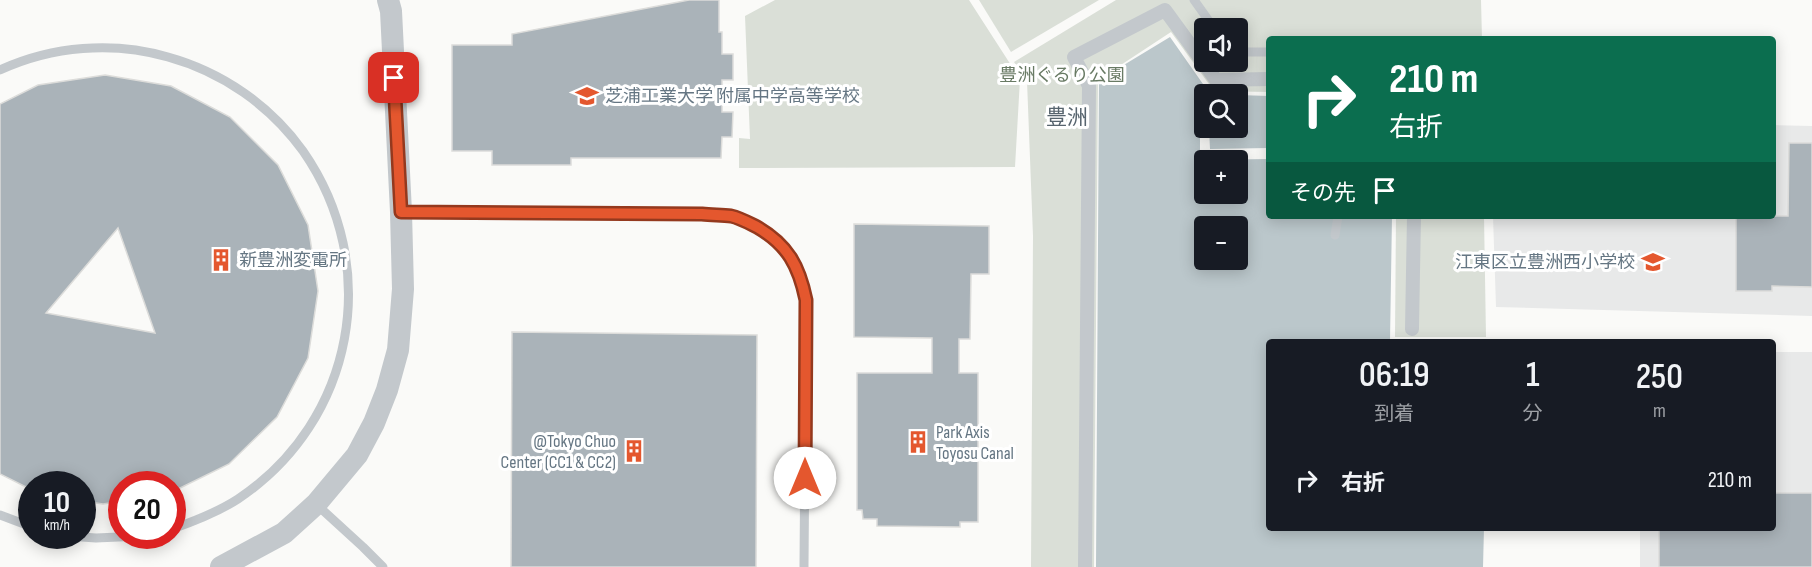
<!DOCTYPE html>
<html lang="ja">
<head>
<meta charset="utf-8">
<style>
  body { margin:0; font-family:"Sofia Sans Condensed","Noto Sans JP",sans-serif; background:#20242c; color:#f1f3f6; height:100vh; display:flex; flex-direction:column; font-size:22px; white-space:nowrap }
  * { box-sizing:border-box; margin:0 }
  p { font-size:20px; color:#9ea1a6 }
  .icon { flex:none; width:33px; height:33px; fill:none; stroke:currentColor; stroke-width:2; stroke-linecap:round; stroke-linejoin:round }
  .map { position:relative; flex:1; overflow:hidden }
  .panel { position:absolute; left:1266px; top:339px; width:510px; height:192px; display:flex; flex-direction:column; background:#171b24; border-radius:6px; box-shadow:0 3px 15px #0003 }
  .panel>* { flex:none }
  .banner { position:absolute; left:1266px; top:36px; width:510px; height:183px; border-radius:6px; box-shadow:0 3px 15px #0003; background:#0b6e4f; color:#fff; overflow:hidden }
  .buttons { position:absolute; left:1194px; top:18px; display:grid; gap:12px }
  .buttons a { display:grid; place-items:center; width:54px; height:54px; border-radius:6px; background:#171b24; box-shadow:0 3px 15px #0003; font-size:30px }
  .speed { position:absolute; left:18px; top:471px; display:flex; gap:12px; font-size:30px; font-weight:700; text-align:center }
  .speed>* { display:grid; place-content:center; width:78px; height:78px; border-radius:50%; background:#171b24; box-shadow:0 3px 15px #0003; line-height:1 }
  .speed small { font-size:15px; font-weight:400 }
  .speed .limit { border:9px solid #d22; background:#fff; color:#111 }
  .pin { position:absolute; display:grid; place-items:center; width:51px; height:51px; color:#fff; margin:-26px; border-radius:12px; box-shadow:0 3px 9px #0006 }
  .me { position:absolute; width:66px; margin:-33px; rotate:0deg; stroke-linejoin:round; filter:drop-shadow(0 0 4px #0008) }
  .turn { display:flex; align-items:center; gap:21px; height:126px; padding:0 24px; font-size:27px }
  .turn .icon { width:78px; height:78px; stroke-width:2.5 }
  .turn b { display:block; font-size:42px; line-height:51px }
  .then { display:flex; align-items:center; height:57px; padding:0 24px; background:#0003; gap:12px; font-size:22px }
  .eta { display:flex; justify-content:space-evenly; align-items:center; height:102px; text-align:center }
  .eta b { font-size:36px; font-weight:600; line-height:42px }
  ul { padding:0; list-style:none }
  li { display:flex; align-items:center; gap:18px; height:78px; padding:0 24px }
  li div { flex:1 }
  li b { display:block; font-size:22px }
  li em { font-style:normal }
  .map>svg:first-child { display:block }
  .built { fill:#e8e9e9 }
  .green { fill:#dadfd7; fill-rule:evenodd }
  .water { fill:#bbc7cb; fill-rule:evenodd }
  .pier { fill:#fafaf8 }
  .building { fill:#aab3b9; stroke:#dcdcda; stroke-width:1.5; fill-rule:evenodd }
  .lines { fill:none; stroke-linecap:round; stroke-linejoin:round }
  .service { stroke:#c3c8cc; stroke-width:9 }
  .pedestrian { stroke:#c3c8cc; stroke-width:14 }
  .tertiary { stroke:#c3c8cc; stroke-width:22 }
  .route-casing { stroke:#94391e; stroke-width:15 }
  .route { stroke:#e4572e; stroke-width:10 }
  .labels { text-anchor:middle; stroke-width:6; stroke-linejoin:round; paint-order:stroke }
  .park-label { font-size:18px; fill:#687a64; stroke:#fff }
  .poi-label { font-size:18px; fill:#657683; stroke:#fff; text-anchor:start }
  .quarter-label { font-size:21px; fill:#57646e; stroke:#fff }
</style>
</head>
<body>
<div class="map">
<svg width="1812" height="567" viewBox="0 0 1812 567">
  <rect width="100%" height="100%" fill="#fafaf8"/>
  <g class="built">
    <polygon points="1773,125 1812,126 1812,316 1496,307 1493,216 1773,216"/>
    <polygon points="1773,352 1812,352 1812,567 1640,567 1640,528 1773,528"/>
  </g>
  <g class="green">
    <polygon points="775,0 969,0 1020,79 1015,167 739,168 739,138 750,139 745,16"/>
    <polygon points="979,0 1099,0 1011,52"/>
    <path d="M1116 0H1481L1482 39H1269V92L1214 91 1171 32 1098 80 1094 567H1031L1033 236 1027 81 1014 62ZM1204 28H1238V62H1204Z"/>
    <polygon points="1396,216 1484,216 1486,337 1395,337"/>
  </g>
  <path class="water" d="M1170 37 1210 94H1204V128H1238V95L1269 96V216H1392L1390 341 1395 342H1269V528H1484L1483 567H1096L1099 80ZM1204 160H1238V194H1204ZM1204 226H1238V260H1204Z"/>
  <polygon class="pier" points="1200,98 1204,98 1204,128 1209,128 1210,149 1268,148 1268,159 1200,160"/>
  <g class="building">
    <polygon points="689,0 719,0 719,32 722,32 722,54 733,54 733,80 722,80 722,112 733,112 732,137 722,137 721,158 571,158 571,165 492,165 492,151 452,151 452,45 512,45 512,34"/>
    <path d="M105 75 171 86 230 117 278 165 308 225 318 291 308 358 277 417 229 464 172 492V484H122V501L103 504 82 501V484H32V490L0 474V104L38 85ZM118 228 155 333 46 313Z"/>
    <polygon points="1789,143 1812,143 1812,287 1772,286 1772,291 1736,291 1736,216 1788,216"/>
    <polygon points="854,224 989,226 989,274 971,274 970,339 959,339 959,373 978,373 978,522 960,522 960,527 877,526 877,519 863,519 862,510 857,510 857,373 932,373 932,338 854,337"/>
    <polygon points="512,332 757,335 756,567 511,567"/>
    <polygon points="1773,493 1812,493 1812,567 1659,567 1659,528 1773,528"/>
  </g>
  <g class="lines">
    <g class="service">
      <polyline points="1194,0 1214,28"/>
      <polyline points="1238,52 1269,52"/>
      <path d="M0 70C52 46 113 41 168 57 222 72 270 105 303 151 383 266 355 421 238 499 218 512 195 521 172 529"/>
      <path d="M401 212 702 214C712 215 722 215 731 216 740 218 749 223 757 227 786 244 799 268 806 300L804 567"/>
      <polyline points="1335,235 1338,216"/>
      <polyline points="317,505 363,547 383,567"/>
      <polyline points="0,515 32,527"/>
      <polyline points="68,536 96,538 141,536"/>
    </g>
    <g class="pedestrian">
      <polyline points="1412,329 1414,216"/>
      <polyline points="1085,567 1089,86 1074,57 1165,10 1216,80 1269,79"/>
    </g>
    <polyline class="tertiary" points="221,567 284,533 316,504 357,455 374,423 387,390 398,350 403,289 401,212 391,11 388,0"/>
  </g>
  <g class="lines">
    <g class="route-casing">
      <path id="route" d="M394 78 401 212 702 214C712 215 722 215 731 216 740 218 749 223 757 227 788 245 799 266 806 300L805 478"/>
    </g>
    <use href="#route" class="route"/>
  </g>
  <defs>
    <g id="school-bare" transform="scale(1.8)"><path d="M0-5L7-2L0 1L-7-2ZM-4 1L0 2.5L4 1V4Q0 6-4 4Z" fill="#e4572e" stroke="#fff" stroke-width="2.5" paint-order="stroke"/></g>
    <g id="building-bare" transform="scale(1.8)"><path d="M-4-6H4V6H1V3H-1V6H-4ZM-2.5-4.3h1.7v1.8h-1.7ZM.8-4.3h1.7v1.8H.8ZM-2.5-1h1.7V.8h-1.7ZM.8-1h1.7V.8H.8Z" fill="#e4572e" stroke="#fff" stroke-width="2.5" paint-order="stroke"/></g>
  </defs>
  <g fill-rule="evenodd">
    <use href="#school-bare" x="587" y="96"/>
    <use href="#building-bare" x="221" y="260"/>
    <use href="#school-bare" x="1653" y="262"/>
    <use href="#building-bare" x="918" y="442"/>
    <use href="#building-bare" x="634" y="451"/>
  </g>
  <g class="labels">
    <g class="park-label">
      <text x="1062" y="81">豊洲ぐるり公園</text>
    </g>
    <g class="poi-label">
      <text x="605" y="102">芝浦工業大学 附属中学高等学校</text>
      <text x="239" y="266">新豊洲変電所</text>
      <text x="1635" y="268" text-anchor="end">江東区立豊洲西小学校</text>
      <text x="936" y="438">Park Axis<tspan x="936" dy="21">Toyosu Canal</tspan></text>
      <text x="616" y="447" text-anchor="end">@Tokyo Chuo<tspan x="616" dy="21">Center (CC1 &amp; CC2)</tspan></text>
    </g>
    <g class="quarter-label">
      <text x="1067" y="124">豊洲</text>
    </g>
  </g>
</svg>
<div class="buttons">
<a><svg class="icon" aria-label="sound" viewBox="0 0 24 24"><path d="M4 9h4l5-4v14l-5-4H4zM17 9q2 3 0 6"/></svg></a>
<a><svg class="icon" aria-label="search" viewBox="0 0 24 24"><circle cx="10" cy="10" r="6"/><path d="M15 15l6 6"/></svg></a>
<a>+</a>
<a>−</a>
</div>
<div class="speed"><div>10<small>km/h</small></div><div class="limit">20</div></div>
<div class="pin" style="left:394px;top:78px;background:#d93025"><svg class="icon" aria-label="arrive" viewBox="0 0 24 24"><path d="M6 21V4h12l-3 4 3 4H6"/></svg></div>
<svg class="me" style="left:805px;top:478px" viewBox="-20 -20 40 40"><circle r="19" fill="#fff"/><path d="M0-13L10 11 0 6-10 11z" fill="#e4572e"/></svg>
<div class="banner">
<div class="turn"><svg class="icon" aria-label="right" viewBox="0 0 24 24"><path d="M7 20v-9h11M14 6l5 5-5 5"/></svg><div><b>210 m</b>右折</div></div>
<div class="then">その先<svg class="icon" aria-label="arrive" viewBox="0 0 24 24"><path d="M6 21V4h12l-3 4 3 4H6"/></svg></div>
</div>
<section class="panel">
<div class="eta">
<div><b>06:19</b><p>到着</p></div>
<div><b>1</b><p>分</p></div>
<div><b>250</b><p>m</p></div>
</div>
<ul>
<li><svg class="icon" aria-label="right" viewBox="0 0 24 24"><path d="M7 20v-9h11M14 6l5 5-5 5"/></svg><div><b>右折</b></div><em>210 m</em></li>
</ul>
</section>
</div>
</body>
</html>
